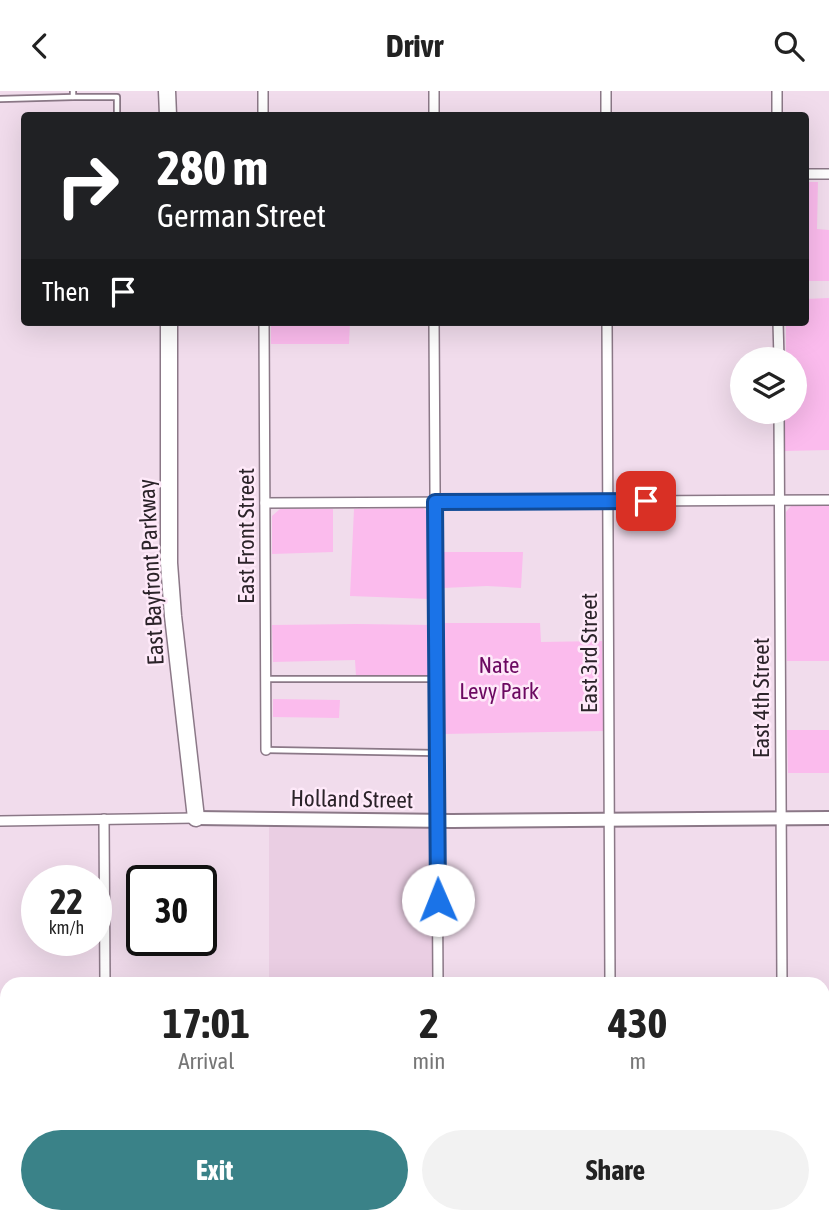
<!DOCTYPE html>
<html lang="en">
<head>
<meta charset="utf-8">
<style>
  body { margin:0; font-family:"Asap Condensed",sans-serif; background:#f2f2f2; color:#222; height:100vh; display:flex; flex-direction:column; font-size:26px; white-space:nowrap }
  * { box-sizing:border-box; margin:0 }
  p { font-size:23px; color:#767676 }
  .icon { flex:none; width:38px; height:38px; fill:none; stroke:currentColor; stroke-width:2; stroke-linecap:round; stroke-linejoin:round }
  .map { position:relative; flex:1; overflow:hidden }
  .panel { position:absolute; left:0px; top:886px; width:830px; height:247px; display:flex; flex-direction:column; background:#fff; border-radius:21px 21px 0 0; box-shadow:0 7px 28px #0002 }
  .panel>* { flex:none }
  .banner { position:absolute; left:21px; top:21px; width:788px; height:214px; border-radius:7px; box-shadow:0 7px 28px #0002; background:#202124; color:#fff; overflow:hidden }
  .fabs { position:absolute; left:730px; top:256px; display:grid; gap:14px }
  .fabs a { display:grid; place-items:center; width:77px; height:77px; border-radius:50%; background:#fff; box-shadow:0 7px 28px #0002; font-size:35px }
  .speed { position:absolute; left:21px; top:774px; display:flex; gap:14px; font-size:35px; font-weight:700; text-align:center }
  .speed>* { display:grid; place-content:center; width:91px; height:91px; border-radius:50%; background:#fff; box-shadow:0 7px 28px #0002; line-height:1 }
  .speed small { font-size:18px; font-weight:400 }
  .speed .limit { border:4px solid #111; border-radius:10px; background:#fff; color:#111 }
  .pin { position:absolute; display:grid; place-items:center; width:60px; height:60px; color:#fff; margin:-30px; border-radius:14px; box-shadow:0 4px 10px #0006 }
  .me { position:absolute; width:77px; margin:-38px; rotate:359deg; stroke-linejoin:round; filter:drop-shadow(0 0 5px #0008) }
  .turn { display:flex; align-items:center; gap:24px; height:147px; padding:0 21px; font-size:32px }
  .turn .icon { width:91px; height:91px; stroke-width:2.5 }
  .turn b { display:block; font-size:49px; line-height:60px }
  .then { display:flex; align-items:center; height:66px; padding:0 21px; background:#0003; gap:14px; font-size:26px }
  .eta { display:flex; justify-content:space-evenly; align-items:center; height:119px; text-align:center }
  .eta b { font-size:42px; font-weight:700; line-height:49px }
  .action { display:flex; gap:14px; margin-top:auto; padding:14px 21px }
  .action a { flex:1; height:80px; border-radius:42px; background:#3a8288; color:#fff; font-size:28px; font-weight:700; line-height:80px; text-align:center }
  .action a+a { background:#f2f2f2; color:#222 }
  header { display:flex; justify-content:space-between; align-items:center; height:91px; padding:0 21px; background:#fff; font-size:32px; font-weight:700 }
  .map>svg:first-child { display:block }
  .built { fill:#eacee3 }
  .green { fill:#fbbbed }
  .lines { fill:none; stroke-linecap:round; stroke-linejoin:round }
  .lane-casing { stroke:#8b7887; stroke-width:8 }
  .street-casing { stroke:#8b7887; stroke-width:12 }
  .secondary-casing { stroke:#8b7887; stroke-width:16 }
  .highway-casing { stroke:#8b7887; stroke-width:19 }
  .lane { stroke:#fff; stroke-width:4.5 }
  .street { stroke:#fff; stroke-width:9 }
  .secondary { stroke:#fff; stroke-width:12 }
  .highway { stroke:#fff; stroke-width:16 }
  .route-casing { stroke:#114b97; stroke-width:18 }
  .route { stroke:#1a73e8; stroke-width:12 }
  .labels { text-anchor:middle; stroke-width:5; stroke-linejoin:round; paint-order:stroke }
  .street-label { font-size:23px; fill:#2b2329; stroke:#fee9f9 }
  .park-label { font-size:23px; fill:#6c0961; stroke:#fee9f9 }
</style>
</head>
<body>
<header><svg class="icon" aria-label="back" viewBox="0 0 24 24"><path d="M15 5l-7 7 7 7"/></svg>Drivr<svg class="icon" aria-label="search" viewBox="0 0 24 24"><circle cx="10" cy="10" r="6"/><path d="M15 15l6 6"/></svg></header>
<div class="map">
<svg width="829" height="1131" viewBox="0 0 829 1131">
  <rect width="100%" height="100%" fill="#f1dcec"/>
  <g class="built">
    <polygon points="420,734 427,735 432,743 432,892 269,892 269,735"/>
    <rect x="283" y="1125" width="323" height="6"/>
  </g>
  <g class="green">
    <polygon points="805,91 818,91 817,138 829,139 829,190 805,190"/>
    <polygon points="829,207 829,359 785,360 785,320 794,320 794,268 786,268 786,231 805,231 805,208"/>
    <polygon points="350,231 349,253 271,253 271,233"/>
    <polygon points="791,415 829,415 829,570 787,570 786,421"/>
    <polygon points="423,417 430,423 430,508 350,505 354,418"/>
    <polygon points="280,418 333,418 333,461 272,463 272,425"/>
    <polygon points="443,461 523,461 521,497 487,495 443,497"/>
    <polygon points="443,532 540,532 541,551 602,550 603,640 444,643"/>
    <polygon points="357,533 430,534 431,584 356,585 355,569 273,571 272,534"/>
    <polygon points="273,608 340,609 339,627 273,626"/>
    <polygon points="787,639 829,639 829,682 788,682"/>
  </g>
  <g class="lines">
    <g class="lane-casing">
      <g id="lane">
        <polyline points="73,0 73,6 117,6 117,24"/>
        <polyline points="0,8 73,6"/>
        <polyline points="267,588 436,588"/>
        <polyline points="267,659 436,662"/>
        <polyline points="0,975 7,975"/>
        <polyline points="0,1021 4,1029 3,1109 7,1119"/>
        <polyline points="4,1024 7,987"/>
        <polyline points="14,1125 35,1126 44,1131"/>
      </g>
    </g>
    <g class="street-casing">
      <g id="street">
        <polyline points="263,0 263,24"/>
        <polyline points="606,0 606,24"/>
        <polyline points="777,0 777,24"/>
        <polyline points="434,24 434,0"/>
        <polyline points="805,83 829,83"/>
        <polyline points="264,231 266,659"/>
        <polyline points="434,231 438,892"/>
        <polyline points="607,231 610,892"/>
        <polyline points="778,231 779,268"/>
        <polyline points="779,320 782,892"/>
        <polyline points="265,412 829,409"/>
        <polyline points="104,728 105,892"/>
        <polyline points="0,730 196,727"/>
        <polyline points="822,1044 829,1044"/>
        <polyline points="612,1125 612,1131"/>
        <polyline points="783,1125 783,1131"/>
        <polyline points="103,1131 103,1125"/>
      </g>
    </g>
    <g class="secondary-casing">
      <polyline id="secondary" points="196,727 452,730 829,727"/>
    </g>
    <g class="highway-casing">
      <g id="highway">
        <polyline points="167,0 168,24"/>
        <polyline points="169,231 169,472 173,525 196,727"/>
      </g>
    </g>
    <use href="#lane" class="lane"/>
    <use href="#street" class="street"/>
    <use href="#secondary" class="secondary"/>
    <use href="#highway" class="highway"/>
  </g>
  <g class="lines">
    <g class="route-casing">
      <polyline id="route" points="438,809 435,411 646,410"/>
    </g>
    <use href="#route" class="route"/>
  </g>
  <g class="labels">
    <g class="street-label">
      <text transform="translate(246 445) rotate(-90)" y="8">East Front Street</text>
      <text transform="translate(151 481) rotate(-93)" y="8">East Bayfront Parkway</text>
      <text transform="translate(589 562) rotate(-90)" y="8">East 3rd Street</text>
      <text transform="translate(761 607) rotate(-90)" y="8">East 4th Street</text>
      <text transform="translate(352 708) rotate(1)" y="8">Holland Street</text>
    </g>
    <g class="park-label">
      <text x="499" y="582">Nate<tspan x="499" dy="26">Levy Park</tspan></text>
    </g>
  </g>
</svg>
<div class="fabs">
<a><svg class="icon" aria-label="layers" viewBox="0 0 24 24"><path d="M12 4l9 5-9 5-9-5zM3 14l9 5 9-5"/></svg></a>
</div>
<div class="speed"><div>22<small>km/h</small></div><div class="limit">30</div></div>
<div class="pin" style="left:646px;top:410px;background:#d93025"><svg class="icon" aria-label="arrive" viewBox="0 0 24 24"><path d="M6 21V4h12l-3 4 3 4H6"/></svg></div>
<svg class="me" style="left:438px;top:809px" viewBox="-20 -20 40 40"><circle r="19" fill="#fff"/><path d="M0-13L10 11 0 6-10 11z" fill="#1a73e8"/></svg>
<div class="banner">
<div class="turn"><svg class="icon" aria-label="right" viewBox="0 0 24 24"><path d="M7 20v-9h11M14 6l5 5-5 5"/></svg><div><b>280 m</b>German Street</div></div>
<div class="then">Then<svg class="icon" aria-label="arrive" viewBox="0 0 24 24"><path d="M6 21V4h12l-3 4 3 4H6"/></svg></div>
</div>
<section class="panel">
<div class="eta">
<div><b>17:01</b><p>Arrival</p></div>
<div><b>2</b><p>min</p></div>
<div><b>430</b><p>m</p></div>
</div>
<div class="action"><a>Exit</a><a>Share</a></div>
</section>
</div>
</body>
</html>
